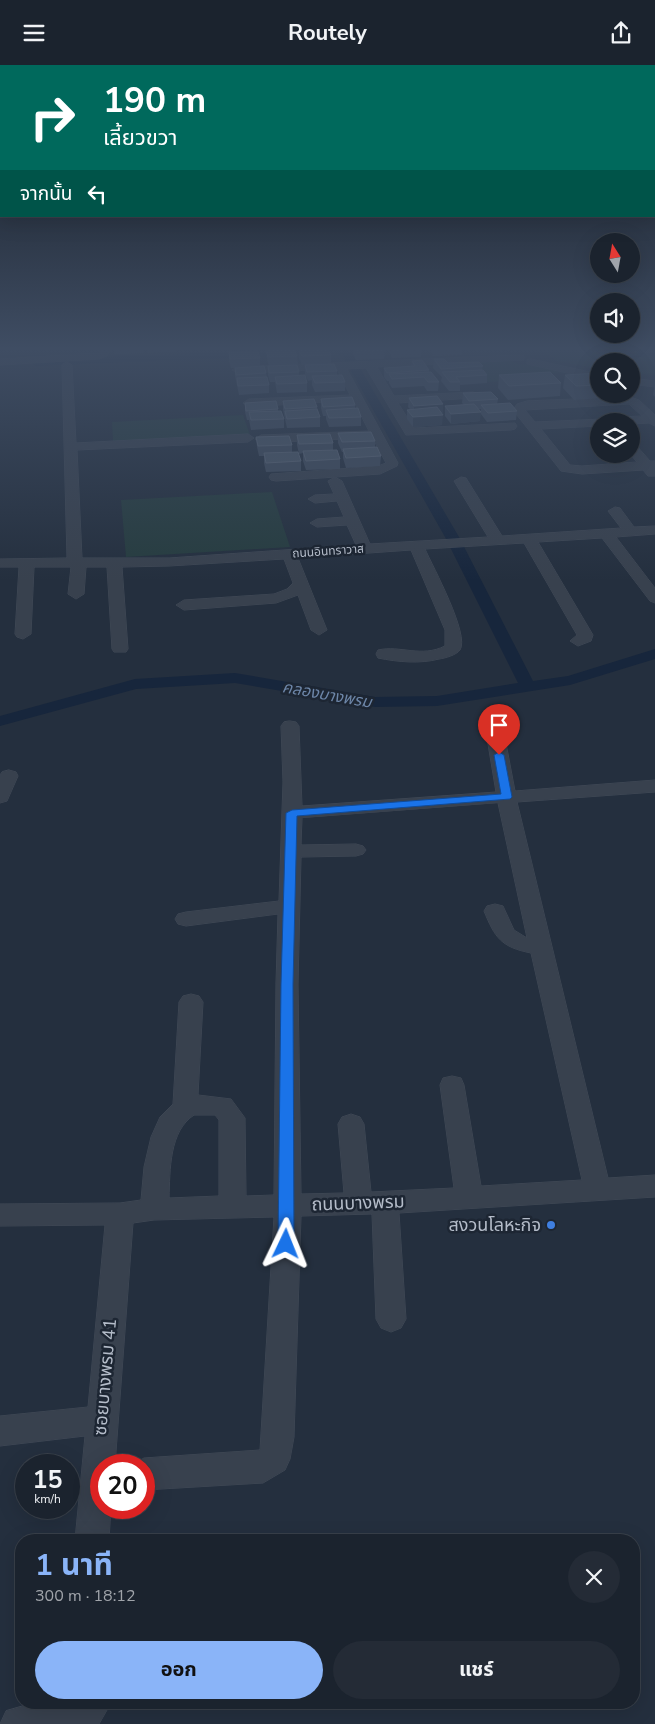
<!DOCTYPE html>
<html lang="th">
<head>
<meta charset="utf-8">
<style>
  body { margin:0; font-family:"Nunito Sans","Noto Sans Thai",sans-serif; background:#242b36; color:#f1f3f6; height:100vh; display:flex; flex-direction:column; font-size:19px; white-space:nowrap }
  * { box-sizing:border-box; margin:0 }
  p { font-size:16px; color:#a0a4aa }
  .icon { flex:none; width:28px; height:28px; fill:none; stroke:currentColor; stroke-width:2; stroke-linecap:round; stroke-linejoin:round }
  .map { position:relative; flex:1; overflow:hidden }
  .sheet { position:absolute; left:15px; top:1469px; width:625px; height:175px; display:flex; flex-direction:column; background:#1b232e; border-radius:20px; box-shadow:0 5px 20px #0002,0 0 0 1px #39404a }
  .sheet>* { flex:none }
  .guide { position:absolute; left:0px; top:0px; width:655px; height:152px; box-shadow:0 5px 20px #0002,0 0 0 1px #39404a; background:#00695c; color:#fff; overflow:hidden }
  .needle { width:32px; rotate:349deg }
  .controls { position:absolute; left:590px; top:168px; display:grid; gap:10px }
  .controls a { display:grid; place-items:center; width:50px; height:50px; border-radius:50%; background:#1b232e; box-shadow:0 5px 20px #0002,0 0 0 1px #39404a; font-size:25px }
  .speed { position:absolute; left:15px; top:1389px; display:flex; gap:10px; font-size:25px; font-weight:700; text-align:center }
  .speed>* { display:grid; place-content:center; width:65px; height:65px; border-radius:50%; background:#1b232e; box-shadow:0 5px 20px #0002,0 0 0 1px #39404a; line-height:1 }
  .speed small { font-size:12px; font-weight:400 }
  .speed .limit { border:8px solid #d22; background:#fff; color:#111 }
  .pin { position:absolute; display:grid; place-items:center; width:42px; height:42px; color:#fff; margin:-51px -21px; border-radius:50% 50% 50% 0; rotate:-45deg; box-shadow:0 0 5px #0007 }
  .pin .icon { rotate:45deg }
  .me { position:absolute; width:55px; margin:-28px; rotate:2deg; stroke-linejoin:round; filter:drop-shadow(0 0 4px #0008) }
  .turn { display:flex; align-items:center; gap:18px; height:105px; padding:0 20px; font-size:22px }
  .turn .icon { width:65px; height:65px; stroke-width:2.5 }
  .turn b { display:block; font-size:35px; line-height:42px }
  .then { display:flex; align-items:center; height:48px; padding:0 20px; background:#0003; gap:10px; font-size:19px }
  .round { display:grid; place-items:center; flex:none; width:52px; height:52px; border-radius:26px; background:#242b36 }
  .head { display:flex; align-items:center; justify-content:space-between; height:85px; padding:0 20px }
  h1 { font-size:30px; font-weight:700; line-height:38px; color:#8ab4f8 }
  .action { display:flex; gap:10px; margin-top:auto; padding:10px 20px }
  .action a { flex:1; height:58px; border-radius:30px; background:#8ab4f8; color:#111; font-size:20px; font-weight:700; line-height:58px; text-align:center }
  .action a+a { background:#242b36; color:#f1f3f6 }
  header { display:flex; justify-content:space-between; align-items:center; height:65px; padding:0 20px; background:#1b232e; font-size:22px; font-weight:700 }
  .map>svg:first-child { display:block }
  .green { fill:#263c3f }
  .water { fill:#17263c }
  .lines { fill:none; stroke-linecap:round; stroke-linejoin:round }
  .canal { fill:#17263c; fill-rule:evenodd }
  .minor-casing { stroke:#414a57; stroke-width:1 }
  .minor { fill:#38414e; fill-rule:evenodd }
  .wall { fill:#3f4b5c }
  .shaded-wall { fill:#2f3b4b }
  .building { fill:#4b5868; stroke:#5c6777 }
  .route { fill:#1a73e8; stroke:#114b97 }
  .shop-dot { fill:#3f7fe0; stroke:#1d2633; stroke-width:2 }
  .labels { text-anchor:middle; stroke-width:5; stroke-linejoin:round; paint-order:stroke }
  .far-street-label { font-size:12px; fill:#b4bcc9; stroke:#1d2633 }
  .water-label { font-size:16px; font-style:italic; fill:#6d86a8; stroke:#1d2633 }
  .near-street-label { font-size:18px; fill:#b4bcc9; stroke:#1d2633 }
  .near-poi-label { font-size:18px; fill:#b4bcc9; stroke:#1d2633; text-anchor:end }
</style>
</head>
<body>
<header><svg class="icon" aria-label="menu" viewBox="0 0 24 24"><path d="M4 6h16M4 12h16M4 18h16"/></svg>Routely<svg class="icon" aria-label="share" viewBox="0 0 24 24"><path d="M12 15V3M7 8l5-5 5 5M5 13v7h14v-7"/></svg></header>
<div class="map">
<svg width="655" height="1659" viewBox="0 0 655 1659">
  <rect width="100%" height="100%" fill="#242f3e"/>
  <g class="green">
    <polygon points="516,284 588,284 593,287 610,286 608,284 655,284 655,310 631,308 631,296 599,296 599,304 557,296 545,288"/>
    <polygon points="509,295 518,299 538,301 563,307 519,312 520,315 488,317 469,296"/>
    <polygon points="243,350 250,370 113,377 112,357"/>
    <polygon points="272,427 290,482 126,492 121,435"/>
  </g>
  <polygon class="water" points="616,284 655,284 655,290 622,294 601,290"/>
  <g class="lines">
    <polygon class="canal" points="296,284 342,284 350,286 459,472 533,616 568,611 655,584 655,594 570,620 437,641 375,642 235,618 136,624 0,661 0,651 135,614 235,608 375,632 437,631 518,618 445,472 342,290 335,288 36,301 31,298 36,295"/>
    <g class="minor-casing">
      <g id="minor">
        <polygon points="100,284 110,284 107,291 99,294 0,300 0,294 97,288"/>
        <polygon points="520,290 524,291 524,295 377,302 394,331 473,327 479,330 473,333 398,338 414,363 515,358 517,361 515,364 511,365 406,370 366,303 347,304 398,398 397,401 380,409 276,416 271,415 269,412 271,409 378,401 386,398 371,370 366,373 261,378 255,374 261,370 369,366 353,335 249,342 243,338 249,334 350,330 337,304 238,308 232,305 238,302"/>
        <polygon points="531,294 599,309 599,315 527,299 527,295"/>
        <path d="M67 297 72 300 76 378 248 369 254 373 248 377 77 385 82 493H169L356 480 347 460 317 462 310 458 317 454 344 452 337 436 315 438 308 434 315 430 334 429 328 416 335 412 342 416 370 479 488 472 454 416 461 412 466 413 502 471 621 463 608 446 615 442 620 443 634 462 655 461V469L616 472 655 523V538L650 536 602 473 538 477 593 570 591 576 578 581 570 576 577 570 524 478 425 484C433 502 470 570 460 585 456 590 446 593 439 594 420 599 398 597 378 593L376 589 378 585C401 580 421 593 445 581V565L411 485 298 493 327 565 319 570 311 565 298 530 276 538 184 545 176 540 184 535 274 529 287 524 293 518 284 494 169 501 122 502 128 584 126 587H114L112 584 107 502H86L84 529 76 534 68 529 71 502H34L31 569 23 574 17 572 15 569 19 502H0V494L67 493 62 300Z"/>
        <polygon points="631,313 655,316 655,322 631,319"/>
        <polygon points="630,332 639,335 655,350 655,361 649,358 631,359 631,356 614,356 620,352 642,351 629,339 525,345 535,357 603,354 605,356 599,356 599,361 541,364 570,400 582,401 637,397 630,389 631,378 635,379 650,396 655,396 655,411 648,411 643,405 582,409 561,406 513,345 517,339 527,336"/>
        <path d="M290 656 296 657 299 661 302 741 496 727 487 673 490 669H502L505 673 515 726 655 715V727L517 737 608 1113 655 1110V1132L399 1148 406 1254 401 1263 391 1267 381 1263 376 1254 372 1149 301 1151 294 1372 290 1394 285 1405 263 1418 144 1425V1400H132L144 1393 260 1385 274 1152 154 1155 133 1158 115 1400H101V1442H111L109 1475H75L85 1371 0 1381V1351L88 1342 105 1160 0 1161V1139L120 1138 141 1135 144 1102 151 1072 160 1052 173 1039 179 937 183 931 191 929 199 931 203 937 198 1030 231 1034 245 1053 246 1131 274 1130 276 919 278 849 186 861 178 859 175 854 178 849 186 847 279 836 283 717 281 661 284 657ZM498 738 527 873 514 865 503 841 495 839 487 841 484 846C495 873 501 882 531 888L582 1115 481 1121 464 1020 461 1013 452 1011 443 1013 440 1020 454 1123 371 1127 364 1059 360 1052 351 1049 342 1052 338 1059 344 1128 301 1129 298 919 301 792 356 791 363 789 366 785 363 781 356 779 301 780 302 753ZM194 1050H215L219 1055V1131L169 1133C170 1105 169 1066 194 1050Z"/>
        <polygon points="9,705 16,707 18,711 7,736 0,738 0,710 2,707"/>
        <polygon points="33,1638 103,1638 107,1645 99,1659 0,1659 6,1646"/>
      </g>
    </g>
    <use href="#minor" class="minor"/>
  </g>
  <g class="wall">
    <polygon points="114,284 143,284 143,288 114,289"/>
    <polygon points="148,284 177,284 177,287 148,288"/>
    <polygon points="184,284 213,284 185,285"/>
    <polygon points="353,284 384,284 385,286 384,294 356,295 353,289"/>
    <polygon points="389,284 421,284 421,292 392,293 389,287"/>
    <polygon points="430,284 462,284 462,290 433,291"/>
    <polygon points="299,285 331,290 331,299 337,306 337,310 345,317 345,326 315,327 312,320 312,315 308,316 305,309 305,300 302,300 299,293"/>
    <polygon points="266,286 297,291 298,300 269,301 267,294"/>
    <polygon points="229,287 260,293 260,302 266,308 269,320 269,328 239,330 235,311 235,303 231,303 229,296"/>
    <polygon points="434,294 448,298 483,301 482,305 487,310 487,318 460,320 460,326 449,326 441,316 442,312 433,303"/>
    <polygon points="412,296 429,305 429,307 439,317 438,326 427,326 424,321 392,323 389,318 389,316 387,316 384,312 384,303 411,301"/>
    <polygon points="268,301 299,307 299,311 307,318 307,327 277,328 275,317 270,317 268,310"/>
    <polygon points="599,308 599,329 626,329 626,331 574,335 563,323 565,310"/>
    <polygon points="499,310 561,318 560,331 508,335 498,323"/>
    <polygon points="655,317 655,332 653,330"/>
    <polygon points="463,328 498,334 497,339 517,346 516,355 487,357 481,349 481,344 478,344 480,356 451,359 445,351 445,341 464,340 462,338"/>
    <polygon points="409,333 443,339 443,348 441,348 442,360 413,362 407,354 407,345 410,344 408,342"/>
    <polygon points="321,334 355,340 355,344 361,352 361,361 329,362 326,354 326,351 323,351 321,343"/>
    <polygon points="283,336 317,342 320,352 320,362 287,363 283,345"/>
    <polygon points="245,338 278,344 278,346 284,354 284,363 251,365 249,355 247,355 245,347"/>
    <polygon points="338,368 375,376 375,382 381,391 380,401 346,403 343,393 343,387 342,387 338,378"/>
    <polygon points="297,370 333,378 333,385 340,394 340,404 306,405 303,396 303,388 299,389 297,380"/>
    <polygon points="256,372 292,380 292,387 301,396 301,406 266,407 264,398 264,391 259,391 257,382"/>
  </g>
  <g class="shaded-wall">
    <polygon points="443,339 443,348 414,350 414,341"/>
    <polygon points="481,347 480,356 451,359 451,349"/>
    <polygon points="443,350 442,360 413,362 413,352"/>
  </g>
  <g class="building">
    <polygon points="325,284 328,284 331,290 302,291 299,285"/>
    <polygon points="355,284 384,284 385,286 356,287"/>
    <polygon points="392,284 419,284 393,285"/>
    <polygon points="295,285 297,291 268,292 266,286"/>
    <polygon points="258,286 260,293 230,294 229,287"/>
    <polygon points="434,294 444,294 448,298 479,297 483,301 441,304"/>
    <polygon points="422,295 429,305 387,308 384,303 415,301 412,296"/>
    <polygon points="334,299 337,306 307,307 305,300"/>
    <polygon points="297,300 299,307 269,308 268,301"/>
    <polygon points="264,301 266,308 236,310 235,303"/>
    <polygon points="483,305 487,310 456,312 460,317 450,317 442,307"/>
    <polygon points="431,307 439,317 428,317 424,312 392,314 389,309"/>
    <polygon points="550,307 561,318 509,321 499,310"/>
    <polygon points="599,308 599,320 576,321 565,310"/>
    <polygon points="305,310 307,318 277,319 275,312"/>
    <polygon points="342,310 345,317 315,318 312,311"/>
    <polygon points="267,312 269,320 238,321 237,313"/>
    <polygon points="491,327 498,334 469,336 463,328"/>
    <polygon points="437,331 443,339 414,341 409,333"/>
    <polygon points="352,332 355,340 323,342 321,334"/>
    <polygon points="314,334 317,342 285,344 283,336"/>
    <polygon points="276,336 278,344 246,346 245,338"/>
    <polygon points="510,338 517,346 488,348 481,340"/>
    <polygon points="474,339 481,347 451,349 445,341"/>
    <polygon points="437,342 443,350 413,352 407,345"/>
    <polygon points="358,343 361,352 329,353 326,345"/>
    <polygon points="317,344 320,352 287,354 285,346"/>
    <polygon points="281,346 284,354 251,355 249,347"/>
    <polygon points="371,367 375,376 342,377 338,368"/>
    <polygon points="330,369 333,378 299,379 297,370"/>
    <polygon points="289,371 292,380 258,381 256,372"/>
    <polygon points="377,382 381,391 346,393 343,384"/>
    <polygon points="337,385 340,394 306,396 303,386"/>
    <polygon points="298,387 301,396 266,398 264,388"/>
  </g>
  <linearGradient id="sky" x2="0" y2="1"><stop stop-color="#141a22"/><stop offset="0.55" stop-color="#3f4d63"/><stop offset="1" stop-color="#3f4d63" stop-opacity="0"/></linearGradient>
  <rect width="655" height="516" fill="url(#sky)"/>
  <polygon class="route" points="499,687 504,690 512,732 510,734 297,751 293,919 294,1179 291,1184 286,1186 281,1184 278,1179 281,919 286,748 292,745 501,729 494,690"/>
  <circle class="shop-dot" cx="551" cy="1160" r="5"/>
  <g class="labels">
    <g class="far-street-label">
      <text transform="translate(328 486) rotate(-4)" y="4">ถนนอินทราวาส</text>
    </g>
    <g class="water-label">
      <text transform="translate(327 629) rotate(10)" y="6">คลองบางพรม</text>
    </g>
    <g class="near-street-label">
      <text transform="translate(358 1138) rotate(-2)" y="6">ถนนบางพรม</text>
      <text transform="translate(105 1312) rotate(-85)" y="6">ซอยบางพรม 41</text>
    </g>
    <g class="near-poi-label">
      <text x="541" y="1166">สงวนโลหะกิจ</text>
    </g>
  </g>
</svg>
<div class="controls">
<a><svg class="needle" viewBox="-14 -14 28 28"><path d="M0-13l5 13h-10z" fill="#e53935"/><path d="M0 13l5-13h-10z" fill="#a0a4aa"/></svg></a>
<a><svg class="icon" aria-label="sound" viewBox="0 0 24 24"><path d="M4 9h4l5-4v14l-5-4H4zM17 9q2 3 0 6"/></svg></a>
<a><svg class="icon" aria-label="search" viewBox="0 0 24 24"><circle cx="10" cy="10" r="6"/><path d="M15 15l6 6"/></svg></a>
<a><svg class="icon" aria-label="layers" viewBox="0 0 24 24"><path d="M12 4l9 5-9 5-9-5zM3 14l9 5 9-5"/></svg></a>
</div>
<div class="speed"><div>15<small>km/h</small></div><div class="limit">20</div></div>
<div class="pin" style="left:499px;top:690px;background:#d93025"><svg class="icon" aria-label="arrive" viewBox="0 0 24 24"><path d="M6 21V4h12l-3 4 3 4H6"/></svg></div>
<svg class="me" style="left:286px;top:1179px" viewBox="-20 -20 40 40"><path d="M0-17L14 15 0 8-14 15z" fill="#1a73e8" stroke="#fff" stroke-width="4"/></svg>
<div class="guide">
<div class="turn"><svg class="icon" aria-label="right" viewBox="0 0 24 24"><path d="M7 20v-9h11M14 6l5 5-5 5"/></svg><div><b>190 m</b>เลี้ยวขวา</div></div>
<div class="then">จากนั้น<svg class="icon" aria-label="left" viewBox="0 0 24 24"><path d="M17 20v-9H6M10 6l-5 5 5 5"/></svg></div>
</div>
<section class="sheet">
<div class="head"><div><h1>1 นาที</h1><p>300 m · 18:12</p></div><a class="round"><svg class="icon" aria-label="close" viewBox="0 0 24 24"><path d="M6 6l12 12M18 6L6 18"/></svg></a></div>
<div class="action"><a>ออก</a><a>แชร์</a></div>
</section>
</div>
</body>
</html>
